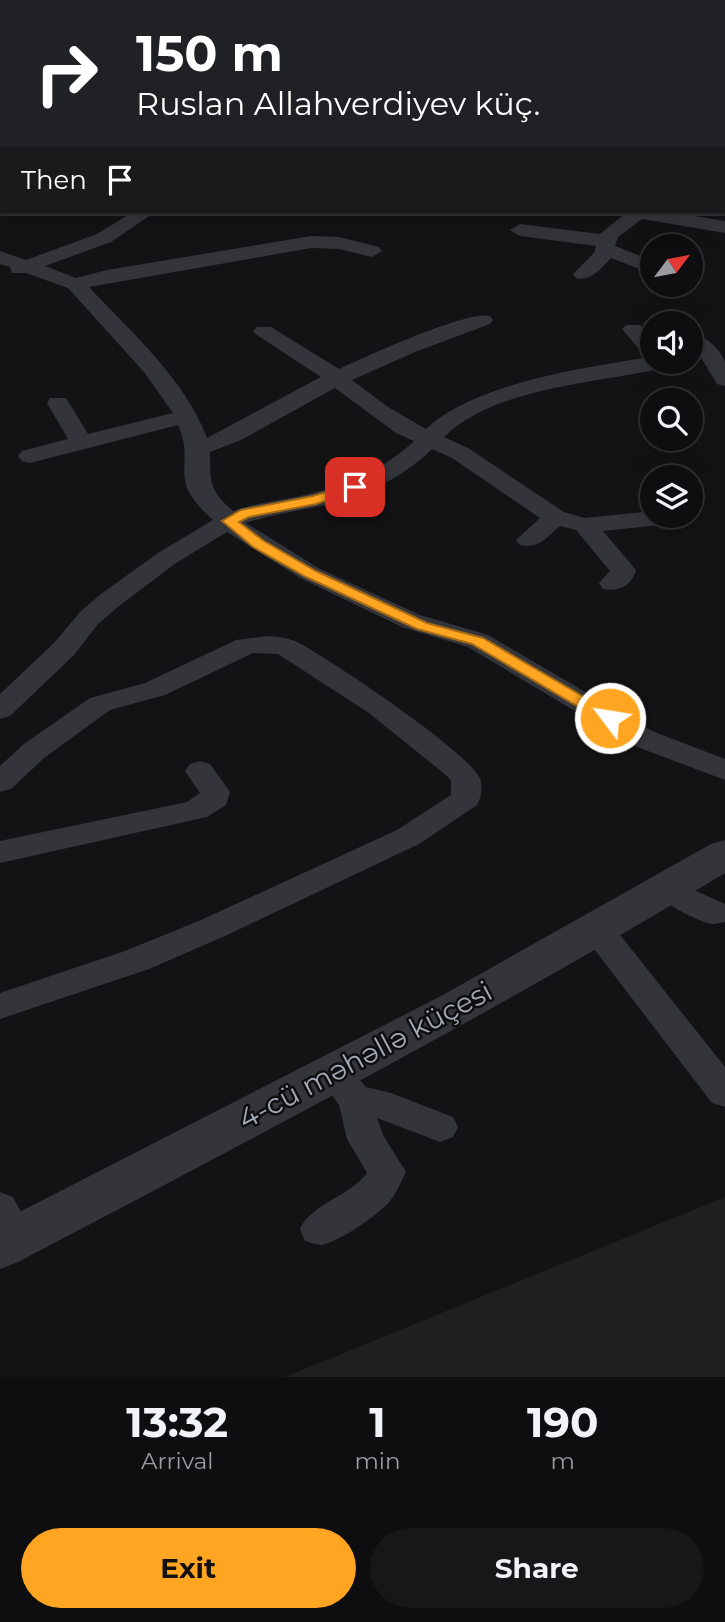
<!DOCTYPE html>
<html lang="en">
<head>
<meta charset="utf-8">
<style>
  body { margin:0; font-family:Montserrat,sans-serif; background:#171719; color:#f1f3f6; height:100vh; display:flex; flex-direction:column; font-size:26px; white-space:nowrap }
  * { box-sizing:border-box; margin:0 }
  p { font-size:23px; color:#9b9c9f }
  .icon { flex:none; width:38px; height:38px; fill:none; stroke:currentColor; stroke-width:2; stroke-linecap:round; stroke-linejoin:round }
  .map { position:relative; height:1377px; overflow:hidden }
  .drawer { display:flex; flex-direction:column; background:#0e0e10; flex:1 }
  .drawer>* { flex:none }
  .top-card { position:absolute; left:0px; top:0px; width:726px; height:214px; box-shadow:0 7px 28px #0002,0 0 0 2px #2e2e30; background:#202124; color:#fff; overflow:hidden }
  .needle { width:46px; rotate:58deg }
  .tools { position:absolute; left:640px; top:234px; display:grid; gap:14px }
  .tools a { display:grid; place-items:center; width:63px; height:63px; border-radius:50%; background:#0e0e10; box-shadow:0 7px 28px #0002,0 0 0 2px #2e2e30; font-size:35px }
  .pin { position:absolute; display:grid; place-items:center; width:60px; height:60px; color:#fff; margin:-30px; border-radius:14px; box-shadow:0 4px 10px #0006 }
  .me { position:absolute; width:77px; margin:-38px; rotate:301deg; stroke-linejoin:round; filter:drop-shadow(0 0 5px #0008) }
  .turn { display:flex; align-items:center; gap:24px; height:147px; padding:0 21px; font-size:32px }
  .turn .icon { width:91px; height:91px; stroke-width:2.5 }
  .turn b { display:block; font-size:49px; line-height:60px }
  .then { display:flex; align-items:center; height:66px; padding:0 21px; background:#0003; gap:14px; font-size:26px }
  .eta { display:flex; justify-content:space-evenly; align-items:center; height:119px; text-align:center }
  .eta b { font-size:42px; font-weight:700; line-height:49px }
  .cta { display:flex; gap:14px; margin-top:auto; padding:14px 21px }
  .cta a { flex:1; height:80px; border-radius:42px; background:#ffa521; color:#111; font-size:28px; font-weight:700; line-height:80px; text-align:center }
  .cta a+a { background:#171719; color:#f1f3f6 }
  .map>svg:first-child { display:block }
  .built { fill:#1f1f22 }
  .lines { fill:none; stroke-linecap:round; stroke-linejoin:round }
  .minor { fill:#34353a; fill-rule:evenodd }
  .tertiary { fill:#34353a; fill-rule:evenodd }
  .trunk { fill:#575a63; fill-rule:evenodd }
  .route { fill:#ffa521; stroke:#a66b15; stroke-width:2 }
  .labels { text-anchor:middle; stroke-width:5; stroke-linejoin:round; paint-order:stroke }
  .near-street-label { font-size:28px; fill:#a3aab7; stroke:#0e0e10 }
</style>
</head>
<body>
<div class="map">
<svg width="725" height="1377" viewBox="0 0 725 1377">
  <rect width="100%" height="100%" fill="#131315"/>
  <polygon class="built" points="725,1197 725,1377 285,1377"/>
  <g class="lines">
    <g class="minor">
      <polygon points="49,0 63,0 64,2 50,2"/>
      <polygon points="159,0 173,0 174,2 160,2"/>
      <polygon points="212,0 243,0 211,2"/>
      <polygon points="269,0 283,0 284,2 270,2"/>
      <polygon points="380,0 395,0 396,2 381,2"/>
      <polygon points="526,0 541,0 542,2 527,2"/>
      <rect x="0" y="17" width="2" height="10"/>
      <rect x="0" y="119" width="2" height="10"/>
      <rect x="724" y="164" width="1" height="10"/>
      <rect x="0" y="179" width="2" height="10"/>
      <path d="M133 212H155L111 242 45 266 76 278 107 270 311 236 339 237 379 247 382 251 372 257 339 249 311 248 89 287C132 333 185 379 207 438L321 377 257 335 253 331 257 327H271L339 369C365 357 467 310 490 316L493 320 490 324 415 352 352 380 388 407 426 429C474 383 587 367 651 357L645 356 622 329 626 325H640L653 338V362H672L669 367C601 383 496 386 444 437L468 448 564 512 585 518 653 511V516H671L669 523 660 525 603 531 636 570C632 586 618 592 603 589L599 583 610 571 576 530 560 526C547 537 538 550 520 545L516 540 540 518 452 458 432 449C402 479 358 499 316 507 292 512 269 515 246 523L320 569 420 615 488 635 652 731 725 759V780L632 745 468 647 402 627 302 579 227 532 176 563 119 606 98 624 74 655 10 716 0 719V694L54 643 80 612 101 594 158 553 213 520C203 511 190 498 186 485 181 464 190 451 178 425L30 463 22 461 18 456 22 451 68 439 47 403 50 398H66L88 434 173 413 144 372 68 288 26 273H12L10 267 0 264V251L26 260 97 234ZM335 388 396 433 414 441C386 468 350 483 313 493 286 500 259 502 233 511 209 491 210 481 210 452L241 440Z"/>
      <path d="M627 212H669L725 221V233L642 219 618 237 615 246 653 261V274L611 258C601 268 591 282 576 278L573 274 594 253 596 246 520 236 510 230 520 224 600 234Z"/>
      <path d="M691 332C704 335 721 349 725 362 725 369 725 379 725 386L717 384 700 356 691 349Z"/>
      <path d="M267 636C278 637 290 638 299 643 328 658 472 754 480 779 483 788 481 798 477 805L419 844 225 936 149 969 0 1019V993L125 951 201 920 397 830 451 795V781L447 776 369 713 278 654 253 653 165 695 110 710 44 758 11 789 0 792V766L24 744 90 698 145 683 236 640Z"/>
      <polygon points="200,761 210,764 230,792 226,805 207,817 0,863 0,841 187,802 200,793 185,771 190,764"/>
      <path d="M667 878 725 904V922C723 922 716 924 714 924 700 924 658 900 651 889L656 881Z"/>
      <polygon points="597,917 609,921 725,1067 725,1107 712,1103 585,937 581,929 585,921"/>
      <path d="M344 1073 357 1077 366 1087 391 1093 453 1117 458 1127 453 1137 440 1142 377 1118 383 1135 406 1172C401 1182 397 1192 390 1201 378 1215 339 1242 321 1245 316 1245 310 1242 305 1241L300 1229C312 1203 349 1197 367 1173L347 1139 339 1105 326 1087 331 1077Z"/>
      <polygon points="0,1192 13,1197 35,1239 30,1251 16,1255 2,1251 0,1246"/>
    </g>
    <path class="tertiary" d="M725 840V873C495 1012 256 1137 18 1262L0 1269V1222L441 996 711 844Z"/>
    <g class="trunk">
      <polygon points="602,0 623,0 624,2 603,2"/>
      <rect x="724" y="101" width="1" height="15"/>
    </g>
  </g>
  <polygon class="route" points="355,483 362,487 360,490 316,504 249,517 239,522 264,541 316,571 427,623 483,638 615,715 618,718 615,722 604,722 472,644 417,629 306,577 253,547 222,521 241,510 313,496"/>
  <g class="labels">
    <g class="near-street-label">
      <text transform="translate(365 1055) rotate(-28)" y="10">4-cü məhəllə küçesi</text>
    </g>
  </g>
</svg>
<div class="tools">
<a><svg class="needle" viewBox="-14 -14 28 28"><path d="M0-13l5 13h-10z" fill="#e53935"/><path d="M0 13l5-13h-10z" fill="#9b9c9f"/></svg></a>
<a><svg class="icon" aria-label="sound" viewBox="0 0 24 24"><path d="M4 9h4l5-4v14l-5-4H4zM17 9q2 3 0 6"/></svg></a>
<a><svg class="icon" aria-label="search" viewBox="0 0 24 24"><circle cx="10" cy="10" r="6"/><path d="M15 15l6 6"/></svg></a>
<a><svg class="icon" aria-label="layers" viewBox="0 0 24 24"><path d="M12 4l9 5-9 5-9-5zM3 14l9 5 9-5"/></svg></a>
</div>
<div class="pin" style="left:355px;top:487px;background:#d93025"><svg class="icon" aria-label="arrive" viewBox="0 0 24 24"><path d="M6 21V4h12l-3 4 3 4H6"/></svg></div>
<svg class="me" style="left:610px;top:718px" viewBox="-20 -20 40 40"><circle r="17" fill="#ffa521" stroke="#fff" stroke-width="3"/><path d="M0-11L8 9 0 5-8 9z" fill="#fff"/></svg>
<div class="top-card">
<div class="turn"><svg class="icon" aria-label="right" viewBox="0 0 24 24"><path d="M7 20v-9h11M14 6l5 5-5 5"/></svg><div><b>150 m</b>Ruslan Allahverdiyev küç.</div></div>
<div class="then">Then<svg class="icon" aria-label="arrive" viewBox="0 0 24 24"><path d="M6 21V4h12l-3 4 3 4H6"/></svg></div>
</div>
</div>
<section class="drawer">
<div class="eta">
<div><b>13:32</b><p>Arrival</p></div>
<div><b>1</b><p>min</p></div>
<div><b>190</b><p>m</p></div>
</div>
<div class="cta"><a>Exit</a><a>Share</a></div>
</section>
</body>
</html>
